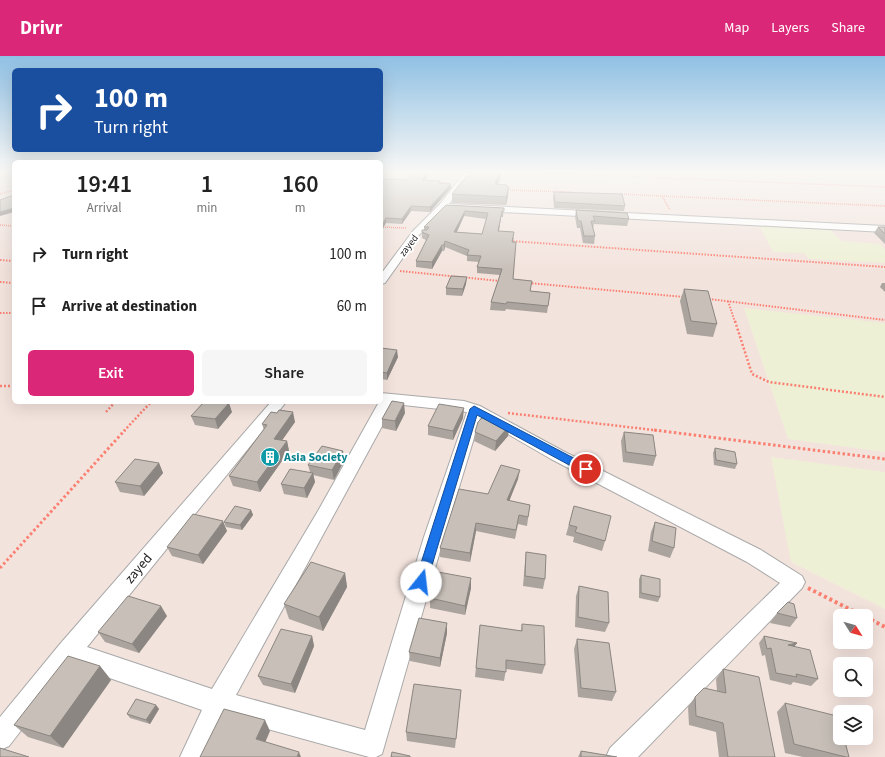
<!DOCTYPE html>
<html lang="en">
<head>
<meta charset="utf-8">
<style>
  body { margin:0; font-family:"Source Sans 3",sans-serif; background:#f6f6f6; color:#222; height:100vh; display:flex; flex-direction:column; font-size:15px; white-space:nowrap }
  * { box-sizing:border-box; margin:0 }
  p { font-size:13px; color:#767676 }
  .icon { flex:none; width:22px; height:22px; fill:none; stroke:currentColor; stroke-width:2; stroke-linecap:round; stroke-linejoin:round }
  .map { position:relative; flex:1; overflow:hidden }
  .panel { position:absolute; left:12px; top:104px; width:371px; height:244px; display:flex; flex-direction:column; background:#fff; border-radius:6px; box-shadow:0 4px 16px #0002 }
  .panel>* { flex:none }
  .top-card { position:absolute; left:12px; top:12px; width:371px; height:84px; border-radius:6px; box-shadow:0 4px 16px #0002; background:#1a4fa0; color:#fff; overflow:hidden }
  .needle { width:26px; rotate:127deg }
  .fabs { position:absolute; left:833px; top:553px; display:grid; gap:8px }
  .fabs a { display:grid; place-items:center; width:40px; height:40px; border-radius:6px; background:#fff; box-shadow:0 4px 16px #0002; font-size:20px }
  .pin { position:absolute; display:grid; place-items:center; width:34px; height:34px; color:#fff; margin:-17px; border:2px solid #fff; border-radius:50%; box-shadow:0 1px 4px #0007 }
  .me { position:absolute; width:44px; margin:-22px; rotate:16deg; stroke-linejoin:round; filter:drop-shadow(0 0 3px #0008) }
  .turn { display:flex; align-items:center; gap:14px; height:84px; padding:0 16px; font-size:18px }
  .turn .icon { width:52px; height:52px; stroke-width:2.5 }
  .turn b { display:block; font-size:28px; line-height:34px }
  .eta { display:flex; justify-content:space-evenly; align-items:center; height:68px; text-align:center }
  .eta b { font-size:24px; font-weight:600; line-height:28px }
  .primary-button { display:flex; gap:8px; margin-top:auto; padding:8px 16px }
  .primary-button a { flex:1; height:46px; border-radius:6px; background:#db2777; color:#fff; font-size:16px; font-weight:600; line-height:46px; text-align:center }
  .primary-button a+a { background:#f6f6f6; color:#222 }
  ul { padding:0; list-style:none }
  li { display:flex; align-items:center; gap:12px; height:52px; padding:0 16px }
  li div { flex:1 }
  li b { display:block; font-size:15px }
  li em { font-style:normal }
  header { display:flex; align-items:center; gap:24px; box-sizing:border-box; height:56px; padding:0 20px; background:#db2777; color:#fff }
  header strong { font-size:19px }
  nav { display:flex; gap:22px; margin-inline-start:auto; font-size:14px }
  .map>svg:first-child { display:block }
  .military { fill:#f3e3dd; fill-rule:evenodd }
  .farmland { fill:#eef0d5 }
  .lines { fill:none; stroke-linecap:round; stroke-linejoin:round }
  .minor-casing { stroke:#a9a9a9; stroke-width:2 }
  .path-far4 { stroke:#fa8072; stroke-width:1.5; stroke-dasharray:1 1; stroke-linecap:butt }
  .path-far3 { stroke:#fa8072; stroke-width:2; stroke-dasharray:1.5 1.5; stroke-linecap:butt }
  .path-far2 { stroke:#fa8072; stroke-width:2.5; stroke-dasharray:2 2; stroke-linecap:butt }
  .path-far1 { stroke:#fa8072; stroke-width:3; stroke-dasharray:2.5 2.5; stroke-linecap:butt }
  .path { stroke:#fa8072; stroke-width:4; stroke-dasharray:3 3; stroke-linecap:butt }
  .minor { fill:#fff; fill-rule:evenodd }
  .wall { fill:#aba49e; fill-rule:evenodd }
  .shaded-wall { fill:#8b8681 }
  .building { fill:#c7bfb8; stroke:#8b8681; fill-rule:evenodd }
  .route { fill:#1a73e8; stroke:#114b97 }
  .labels { text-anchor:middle; stroke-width:4; stroke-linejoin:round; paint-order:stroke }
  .far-street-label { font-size:10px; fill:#222; stroke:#fff }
  .culture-label { font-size:12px; font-weight:bold; fill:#0d838f; stroke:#fff; text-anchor:start }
  .near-street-label { font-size:14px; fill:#222; stroke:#fff }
</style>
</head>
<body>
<header>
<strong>Drivr</strong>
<nav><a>Map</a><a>Layers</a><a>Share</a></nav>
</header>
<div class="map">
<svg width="885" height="701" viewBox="0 0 885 701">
  <rect width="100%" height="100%" fill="#f2efe9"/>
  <path class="military" d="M0 117H14V346H381V117H885V701H0ZM840 560H866V586H840ZM840 608H866V634H840ZM840 656H866V682H840Z"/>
  <g class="farmland">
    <polygon points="759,169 829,173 842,185 880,188 885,193 885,207 809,203 804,197 773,196"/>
    <polygon points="744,252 885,267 885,396 788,383"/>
    <polygon points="771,401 885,416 885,553 791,506"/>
  </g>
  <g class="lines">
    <g class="minor-casing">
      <g id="minor">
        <polygon points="464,117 472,117 449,148 885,170 885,176 445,153 419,179 385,227 381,228 381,218 413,175 440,148"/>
        <path d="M381 337 464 345 480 350 563 395 761 494 802 520 805 526 802 532 638 701H606L610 692 780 527 747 506 551 403 480 362 444 481 382 698 376 701H369L224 661 207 701H180L202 654 72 609 9 690 0 694V661L60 588 271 346H286L87 591 212 633 318 455 379 346H381ZM394 348 467 356 424 481 365 674 236 639Z"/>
      </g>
    </g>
    <g class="path-far4">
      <polyline points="540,117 885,131"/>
      <polyline points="438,127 449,127"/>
      <polyline points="506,134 571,136"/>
      <polyline points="0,138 14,134"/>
      <polyline points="620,138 662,140 670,154"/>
      <polyline points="662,140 885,150"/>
      <polyline points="0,169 14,170"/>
      <polyline points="381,171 407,172"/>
    </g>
    <g class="path-far3">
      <polyline points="510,185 885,211"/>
      <polyline points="0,204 14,205"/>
      <polyline points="400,215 500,225"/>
      <polyline points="0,226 14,227"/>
      <polyline points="529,227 684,241"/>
      <polyline points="709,243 885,264"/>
      <polyline points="728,245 735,266"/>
      <polyline points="0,257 14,257"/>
    </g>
    <g class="path-far2">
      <polyline points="735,265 752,318 769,326 885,341"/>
      <polyline points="0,330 14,330"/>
      <polyline points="106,356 115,346"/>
      <polyline points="508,357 662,375"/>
      <polyline points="124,375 151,346"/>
    </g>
    <g class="path-far1">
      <polyline points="654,374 885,403"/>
      <polyline points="0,512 125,374"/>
    </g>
    <g class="path">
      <polyline points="808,532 863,560"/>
      <polyline points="866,561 885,571"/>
    </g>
    <use href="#minor" class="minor"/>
  </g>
  <g class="wall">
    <polygon points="413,117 430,117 425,124 440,125 440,127 451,128 451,132 430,156 411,155 402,168 386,167 381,123 407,124"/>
    <polygon points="502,117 498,128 507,131 508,140 506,149 452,147 452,138 464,125 470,120"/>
    <polygon points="554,136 625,150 624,155 554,152 553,141"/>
    <path d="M446 149 504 152 503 161H501L499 175 514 182 513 186V223L531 235 550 237 547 257 506 253 505 255 490 254 491 246 500 219 477 217V211L479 206 467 205V200L445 191 444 195H442L432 213 416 211V205L426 184 422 182V176L424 174V171ZM464 160 486 163 482 178 457 176Z"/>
    <polygon points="576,154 629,163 627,170 594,168 593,172 595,180 594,188 583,187 580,172 577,172 575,161"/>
    <polygon points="878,171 885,171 885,188 874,177"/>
    <polygon points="882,227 885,227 885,236 880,231"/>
    <polygon points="466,228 462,240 446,239 446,232"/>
    <polygon points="684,233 717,268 713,281 687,278 680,245"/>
    <polygon points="381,292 398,301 387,324 381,323"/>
    <polygon points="232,356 218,373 195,369 191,360"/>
    <polygon points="405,357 396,375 382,372 382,363"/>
    <polygon points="463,362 453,384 428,379 428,370"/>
    <polygon points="295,366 282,384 287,385 289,395 260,436 233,430 229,420 264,374 262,368"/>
    <polygon points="509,370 508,380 495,395 474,385 475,376"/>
    <polygon points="624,376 656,400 653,410 623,406 621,385"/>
    <polygon points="715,392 737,408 735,413 714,409 713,397"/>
    <polygon points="343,395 344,405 334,424 313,419 315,426 307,442 284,438 281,428 310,416 308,409"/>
    <polygon points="159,407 163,417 144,440 120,436 115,426"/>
    <polygon points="518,423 509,445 530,449 527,470 518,468 515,483 476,475 470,506 440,501 440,492 488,438"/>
    <polygon points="574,450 605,485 602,495 573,486 574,481 566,479"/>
    <polygon points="251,454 253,459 242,474 226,471 224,466"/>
    <polygon points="655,466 674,492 670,502 648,495 651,476"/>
    <polygon points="227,475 203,508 172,500 167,491"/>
    <polygon points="526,496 545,523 543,533 523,530 525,506"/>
    <polygon points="345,517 347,531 323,575 289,563 284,548"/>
    <polygon points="641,519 660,541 658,546 639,542 639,523"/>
    <polygon points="579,530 609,567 605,576 575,571 576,540"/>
    <polygon points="471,532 465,559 430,552 430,542"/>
    <polygon points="777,557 797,562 790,571 770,567"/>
    <polygon points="167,560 139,597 105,586 98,576"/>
    <polygon points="447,567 447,577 440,611 410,605 409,596"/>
    <polygon points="522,568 545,609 542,618 506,613 504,625 475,621 480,569 521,575"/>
    <polygon points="312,580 314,590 295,637 263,629 258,620"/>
    <polygon points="764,580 797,587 794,591 818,623 811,630 793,626 791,629 770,624 765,599 762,600 759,587"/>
    <polygon points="577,583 616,636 612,645 578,641 574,593"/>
    <polygon points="100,610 111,624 63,692 28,681 14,669"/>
    <polygon points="723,613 775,701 719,701 716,676 689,669 688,651 695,641 717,635 716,623"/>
    <polygon points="461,634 455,692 407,685 406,676"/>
    <polygon points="785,647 846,701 803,701 785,697 777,656"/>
    <polygon points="156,649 159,653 150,668 130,662 127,658"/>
    <polygon points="581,695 617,701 578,701"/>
  </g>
  <g class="shaded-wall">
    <polygon points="427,117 430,117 422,128 422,124"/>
    <polygon points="499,117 502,117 495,136 495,128"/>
    <polygon points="451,128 451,132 430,156 430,151"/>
    <polygon points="509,131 508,140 506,149 506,141"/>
    <polygon points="411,150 411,155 402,168 402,163"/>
    <polygon points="14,152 14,156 0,160 0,156"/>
    <polygon points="465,155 464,160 454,182 454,176"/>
    <polygon points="502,155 501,161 498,181 498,175"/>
    <polygon points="386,162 386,167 381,176 381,170"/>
    <polygon points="445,185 445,191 444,195 444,189"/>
    <polygon points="442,189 442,195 432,213 432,206"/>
    <polygon points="467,221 466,228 462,240 463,233"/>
    <polygon points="397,294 398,301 387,324 387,317"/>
    <polygon points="229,347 232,356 218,373 215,363"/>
    <polygon points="404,347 405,357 396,375 395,365"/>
    <polygon points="464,352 463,362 453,384 453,375"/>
    <polygon points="293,356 295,366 276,393 274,383"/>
    <polygon points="509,370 508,380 495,395 496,385"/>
    <polygon points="287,385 289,395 260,436 257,426"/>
    <polygon points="343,395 344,405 334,424 332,414"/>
    <polygon points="159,407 163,417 144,440 140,430"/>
    <polygon points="520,414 518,423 506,453 507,444"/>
    <polygon points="313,417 315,426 307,442 304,432"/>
    <polygon points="251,454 253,459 242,474 240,469"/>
    <polygon points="223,465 227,475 203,508 198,499"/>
    <polygon points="476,467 476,475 470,506 470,497"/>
    <polygon points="345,517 347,531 323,575 319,561"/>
    <polygon points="471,522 471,532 465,559 465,550"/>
    <polygon points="161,550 167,560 139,597 132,588"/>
    <polygon points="447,567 447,577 440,611 440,602"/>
    <polygon points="312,580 314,590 295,637 291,628"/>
    <polygon points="797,587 791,594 788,589"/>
    <polygon points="100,610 111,624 63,692 50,680"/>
    <polygon points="156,649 159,653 150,668 146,664"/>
    <polygon points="265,664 270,675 262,694 256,683"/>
    <polygon points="299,696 301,701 297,701"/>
  </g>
  <g class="building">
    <polygon points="413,117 427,117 422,124 440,125 439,127 451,128 430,151 411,150 402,163 386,162 381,170 381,123 407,124"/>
    <polygon points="472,117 499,117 495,128 507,129 507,131 509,131 506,141 452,138 463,124 464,125 466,120 470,120"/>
    <polygon points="554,136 622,138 625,150 555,146"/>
    <polygon points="14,139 14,152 0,156 0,144"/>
    <path d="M446 149 504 152V155H502L498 175 514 176 512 186H516L513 223 532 225 530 235 550 237 548 250 507 246 506 248 491 246 502 213 477 211 481 200 467 199 469 194 445 185 444 189H442L432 206 416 205 429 179 422 176V174H427L429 171H424ZM465 155 488 157 482 178 454 176Z"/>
    <polygon points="576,154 627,157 629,163 593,160 595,165 591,165 595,180 584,180 581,165 578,165"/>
    <polygon points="878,171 885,171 885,178"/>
    <polygon points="451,220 467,221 463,233 446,232"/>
    <polygon points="684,233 708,235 717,268 691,265"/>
    <polygon points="381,292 397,294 387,317 381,316"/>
    <polygon points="392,345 404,347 395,365 382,363"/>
    <polygon points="204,346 225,346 229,347 215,363 191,360"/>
    <polygon points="439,348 464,352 453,375 428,370"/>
    <polygon points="279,354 293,356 274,383 287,385 257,426 229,420 267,369 262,368 271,356 277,357"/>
    <polygon points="485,359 509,370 496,385 475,376 478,366"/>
    <polygon points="624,376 653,379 656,400 626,396"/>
    <polygon points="322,390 343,395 332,414 308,409"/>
    <polygon points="715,392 735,396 737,408 716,404"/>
    <polygon points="135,403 159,407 140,430 115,426"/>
    <polygon points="501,409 520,414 507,444 530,449 528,461 519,459 516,474 476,467 470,497 440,492 459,433 488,438"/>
    <polygon points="290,413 313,417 304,432 281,428"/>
    <polygon points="235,450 251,454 240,469 224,466"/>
    <polygon points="574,450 611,460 605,485 575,476 577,471 569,469"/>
    <polygon points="193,458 223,465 198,499 167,491"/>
    <polygon points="655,466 676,472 674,492 652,485"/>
    <polygon points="526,496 546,499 545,523 525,520"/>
    <polygon points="311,506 345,517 319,561 284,548"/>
    <polygon points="438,516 471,522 465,550 430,542"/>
    <polygon points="641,519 660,523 660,541 641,537"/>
    <polygon points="579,530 608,536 609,567 578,561"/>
    <polygon points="128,540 161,550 132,588 98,576"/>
    <polygon points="788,546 794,548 797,562 777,557"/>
    <polygon points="419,562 447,567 440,602 409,596"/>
    <polygon points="522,568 544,570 545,609 506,604 506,616 476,612 480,569 522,575"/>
    <polygon points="281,573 312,580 291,628 258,620"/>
    <polygon points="764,580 797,587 788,589 810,594 818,623 796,618 797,621 776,617 771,592 767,593"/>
    <polygon points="577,583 609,587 616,636 581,632"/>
    <polygon points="68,600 100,610 50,680 14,669"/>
    <polygon points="723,613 759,621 775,701 728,701 723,667 696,660 695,641 704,632 726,637"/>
    <polygon points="414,628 461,634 456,683 406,676"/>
    <polygon points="136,643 156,649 146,664 127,658"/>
    <polygon points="785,647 837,660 840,669 840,682 844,682 849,701 846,701 794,688"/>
    <polygon points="224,653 265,664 256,683 299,696 297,701 200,701"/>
    <polygon points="0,692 29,701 0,701"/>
    <polygon points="581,695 617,701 581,701"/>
    <polygon points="392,696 410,700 410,701 391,701"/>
  </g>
  <linearGradient id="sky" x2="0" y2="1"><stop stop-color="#8fc0e4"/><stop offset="0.54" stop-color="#f9f8f5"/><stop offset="1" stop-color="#f9f8f5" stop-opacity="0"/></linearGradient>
  <rect width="885" height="215" fill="url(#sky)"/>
  <polygon class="route" points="474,350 589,410 591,413 589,416 582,416 477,359 427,526 425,530 421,531 417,530 415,526 470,353"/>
  <defs>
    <g id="building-disc" transform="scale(1)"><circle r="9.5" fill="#0f9aa8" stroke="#fff"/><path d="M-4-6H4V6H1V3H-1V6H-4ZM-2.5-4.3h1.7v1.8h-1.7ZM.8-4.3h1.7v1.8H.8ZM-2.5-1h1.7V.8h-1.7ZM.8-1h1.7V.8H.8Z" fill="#fff"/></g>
  </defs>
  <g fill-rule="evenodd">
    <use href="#building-disc" x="270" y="401"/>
  </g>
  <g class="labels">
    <g class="far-street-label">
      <text transform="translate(408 189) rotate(-53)" y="4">zayed</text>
    </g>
    <g class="culture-label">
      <text x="284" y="405">Asia Society</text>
    </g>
    <g class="near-street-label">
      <text transform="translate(138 512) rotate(-50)" y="5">zayed</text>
    </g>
  </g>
</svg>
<div class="fabs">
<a><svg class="needle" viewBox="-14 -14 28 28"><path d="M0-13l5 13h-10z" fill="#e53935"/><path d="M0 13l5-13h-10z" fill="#767676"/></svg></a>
<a><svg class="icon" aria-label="search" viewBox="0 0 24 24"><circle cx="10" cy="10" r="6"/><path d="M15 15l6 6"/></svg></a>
<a><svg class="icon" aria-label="layers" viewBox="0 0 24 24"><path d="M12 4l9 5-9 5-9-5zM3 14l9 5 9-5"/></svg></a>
</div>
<div class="pin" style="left:586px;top:413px;background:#d93025"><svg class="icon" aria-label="arrive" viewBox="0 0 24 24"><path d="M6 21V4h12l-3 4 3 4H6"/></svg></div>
<svg class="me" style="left:421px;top:526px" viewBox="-20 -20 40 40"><circle r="19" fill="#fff"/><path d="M0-13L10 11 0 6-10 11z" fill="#1a73e8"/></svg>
<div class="top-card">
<div class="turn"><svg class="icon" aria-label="right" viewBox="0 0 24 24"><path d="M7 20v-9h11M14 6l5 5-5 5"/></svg><div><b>100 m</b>Turn right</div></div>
</div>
<section class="panel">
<div class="eta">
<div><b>19:41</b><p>Arrival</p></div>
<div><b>1</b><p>min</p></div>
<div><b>160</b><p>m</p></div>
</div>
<ul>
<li><svg class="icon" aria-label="right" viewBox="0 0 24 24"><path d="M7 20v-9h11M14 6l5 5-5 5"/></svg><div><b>Turn right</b></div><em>100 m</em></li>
<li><svg class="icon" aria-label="arrive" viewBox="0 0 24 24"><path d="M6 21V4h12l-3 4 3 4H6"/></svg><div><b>Arrive at destination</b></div><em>60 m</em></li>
</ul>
<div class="primary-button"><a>Exit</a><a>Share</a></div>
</section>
</div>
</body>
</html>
